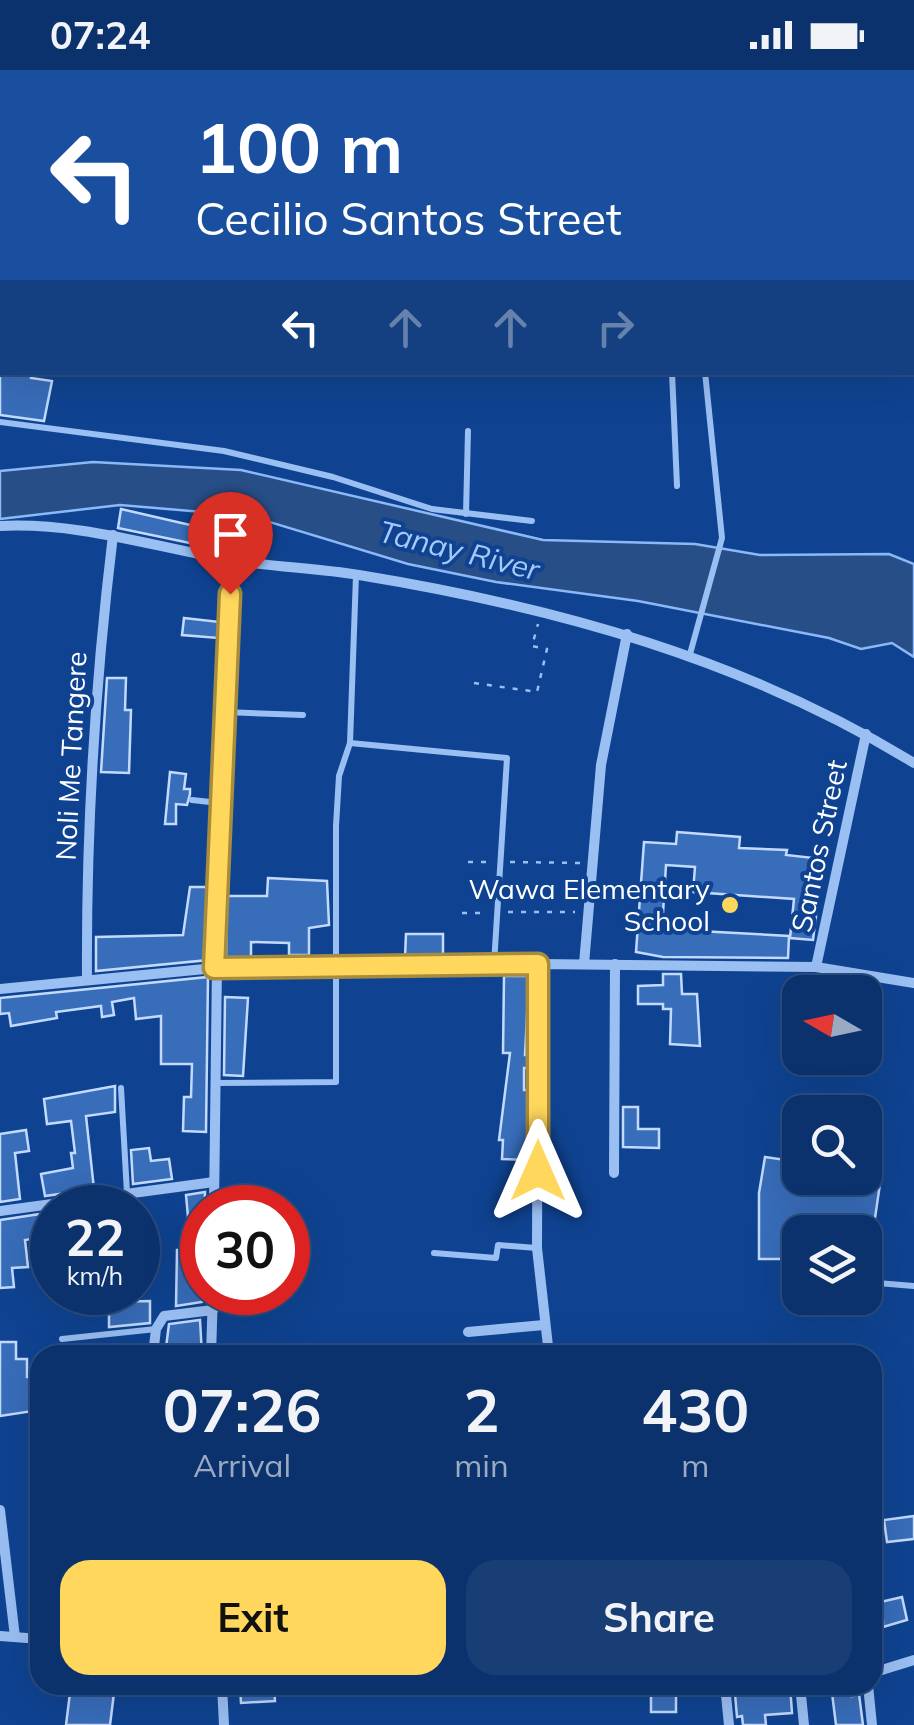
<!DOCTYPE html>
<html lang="en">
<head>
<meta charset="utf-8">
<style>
  body { margin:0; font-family:Mulish,sans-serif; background:#193e75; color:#f1f3f6; height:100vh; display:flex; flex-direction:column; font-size:38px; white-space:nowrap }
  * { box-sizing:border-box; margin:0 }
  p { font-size:32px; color:#9aaac2 }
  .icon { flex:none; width:55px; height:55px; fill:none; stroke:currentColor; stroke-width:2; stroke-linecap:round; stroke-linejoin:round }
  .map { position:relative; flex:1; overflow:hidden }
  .panel { position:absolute; left:30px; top:1275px; width:852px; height:350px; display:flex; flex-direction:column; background:#0b326d; border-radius:30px; box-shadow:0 10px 40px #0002,0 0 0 2px #2b4d80 }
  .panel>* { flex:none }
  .hud { position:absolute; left:0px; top:0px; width:915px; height:305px; box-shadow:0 10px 40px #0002,0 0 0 2px #2b4d80; background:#1a4fa0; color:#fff; overflow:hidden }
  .needle { width:65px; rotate:279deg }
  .buttons { position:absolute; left:782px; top:905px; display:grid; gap:20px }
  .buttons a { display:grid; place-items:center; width:100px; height:100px; border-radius:20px; background:#0b326d; box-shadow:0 10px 40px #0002,0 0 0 2px #2b4d80; font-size:50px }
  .speed { position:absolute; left:30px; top:1115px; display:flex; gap:20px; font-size:50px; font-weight:700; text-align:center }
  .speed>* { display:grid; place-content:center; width:130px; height:130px; border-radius:50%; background:#0b326d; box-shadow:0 10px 40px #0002,0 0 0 2px #2b4d80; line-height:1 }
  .speed small { font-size:25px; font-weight:400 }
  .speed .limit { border:15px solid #d22; background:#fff; color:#111 }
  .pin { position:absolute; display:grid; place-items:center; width:85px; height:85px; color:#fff; margin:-102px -42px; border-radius:50% 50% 50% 0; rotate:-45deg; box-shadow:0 0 10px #0007 }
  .pin .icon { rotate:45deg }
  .me { position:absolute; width:110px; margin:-55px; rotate:0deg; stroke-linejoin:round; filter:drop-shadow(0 0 8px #0008) }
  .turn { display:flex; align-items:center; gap:35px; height:210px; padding:0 30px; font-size:45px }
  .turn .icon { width:130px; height:130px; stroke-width:2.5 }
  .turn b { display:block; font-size:70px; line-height:85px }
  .lanes { display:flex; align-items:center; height:95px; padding:0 30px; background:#0003; justify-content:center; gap:50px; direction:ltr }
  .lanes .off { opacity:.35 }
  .eta { display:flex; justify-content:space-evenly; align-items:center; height:170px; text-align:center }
  .eta b { font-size:60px; font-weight:700; line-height:70px }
  .button { display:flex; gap:20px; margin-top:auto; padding:20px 30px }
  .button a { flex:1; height:115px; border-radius:30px; background:#ffd75c; color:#111; font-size:40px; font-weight:700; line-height:115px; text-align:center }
  .button a+a { background:#193e75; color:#f1f3f6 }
  .status { display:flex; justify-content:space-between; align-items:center; height:70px; padding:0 50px; background:#0b326d; direction:ltr }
  .status svg { height:28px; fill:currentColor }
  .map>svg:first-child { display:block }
  .water { fill:#284e88; stroke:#8bb9f7; stroke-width:2.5 }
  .building { fill:#386dba; stroke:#c2dafe; stroke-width:2.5 }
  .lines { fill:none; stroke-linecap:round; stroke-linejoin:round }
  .path { stroke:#9abff3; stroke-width:2.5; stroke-dasharray:5 8; stroke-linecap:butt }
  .lane { stroke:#9abff3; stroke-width:6 }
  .street { stroke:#9abff3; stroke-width:10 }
  .secondary { stroke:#c9defd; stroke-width:18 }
  .route-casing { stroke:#a68c3c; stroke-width:25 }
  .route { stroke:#ffd75c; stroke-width:18 }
  .poi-dot { fill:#ffd75c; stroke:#0f4391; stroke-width:4 }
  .labels { text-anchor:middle; stroke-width:8; stroke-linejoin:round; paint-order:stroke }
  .street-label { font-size:28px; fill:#fff; stroke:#0f4391 }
  .poi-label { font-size:28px; fill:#fff; stroke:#0f4391; text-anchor:end }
  .water-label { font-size:30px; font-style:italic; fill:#a6c9fa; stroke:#0f4391 }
</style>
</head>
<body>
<div class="status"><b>07:24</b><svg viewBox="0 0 49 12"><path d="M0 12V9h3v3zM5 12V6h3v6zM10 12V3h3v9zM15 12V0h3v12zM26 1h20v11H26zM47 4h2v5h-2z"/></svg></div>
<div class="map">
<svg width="914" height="1655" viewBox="0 0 914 1655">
  <rect width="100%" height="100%" fill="#0f4391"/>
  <polygon class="water" points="93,392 241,400 543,470 695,474 760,485 889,484 914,494 914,587 892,573 861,579 829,568 638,531 496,512 408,494 250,446 120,435 0,449 0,401"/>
  <g class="building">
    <polygon points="0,302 31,302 31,308 52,311 44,351 0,345"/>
    <polygon points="121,439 216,461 218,451 232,452 228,481 118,458"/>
    <polygon points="184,548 220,552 218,568 182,565"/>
    <polygon points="107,608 126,608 125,640 131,640 129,703 101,702"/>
    <polygon points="170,702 186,704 184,719 190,719 190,724 187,735 176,734 176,754 165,754"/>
    <polygon points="677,762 740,767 739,778 787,780 786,785 823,789 813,870 790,868 794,829 693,822 695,797 666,795 662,859 789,866 788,888 663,887 636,882 644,772 676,774"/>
    <polygon points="268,808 327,811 329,855 309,858 309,885 289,885 289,873 251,872 251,889 226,889 227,826 267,826"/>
    <polygon points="190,817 209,817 208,890 96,901 96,867 183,865"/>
    <polygon points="406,864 443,864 443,886 405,887"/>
    <polygon points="663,904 681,904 682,924 697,924 700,976 670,974 671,939 663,939 663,934 638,934 638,916 663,915"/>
    <polygon points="504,906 529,906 525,985 529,985 529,998 524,998 524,1020 529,1020 527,1090 502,1089 503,1070 499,1070 510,983 503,983"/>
    <polygon points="208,907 206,1062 183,1061 184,1027 191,1027 192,994 161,994 161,946 136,949 134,928 112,932 114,945 102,947 101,936 56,942 57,948 11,956 9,943 0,944 0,928"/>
    <polygon points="225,927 248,928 243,1006 224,1005"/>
    <polygon points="115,1016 115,1042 86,1046 94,1119 45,1126 41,1104 73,1098 71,1083 75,1083 71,1051 47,1054 44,1029"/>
    <polygon points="623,1037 638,1037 638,1059 659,1059 659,1078 623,1077"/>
    <polygon points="26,1060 29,1081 15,1083 20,1129 0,1132 0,1064"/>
    <polygon points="149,1078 151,1091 169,1089 172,1109 133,1114 131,1080"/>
    <polygon points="765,1087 800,1092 800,1108 881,1107 873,1162 800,1162 800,1201 784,1199 785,1189 759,1189 759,1123"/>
    <polygon points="205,1122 202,1232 176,1236 177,1180 191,1180 186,1125"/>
    <polygon points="40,1144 41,1152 52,1150 52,1166 25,1170 28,1197 12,1198 14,1217 0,1218 0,1150"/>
    <polygon points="150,1231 150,1253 109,1257 109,1232"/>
    <polygon points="200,1250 202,1285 165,1285 169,1254"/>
    <polygon points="0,1272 16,1272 16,1289 27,1289 27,1307 40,1309 40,1327 33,1326 33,1341 0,1346"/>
    <polygon points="914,1446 914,1469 887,1472 884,1450"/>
    <polygon points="902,1527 907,1550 883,1557 883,1552 872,1554 872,1534"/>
    <polygon points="71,1615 115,1615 110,1655 66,1655"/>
    <polygon points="240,1615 274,1615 275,1631 241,1633"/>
    <rect x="651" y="1615" width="25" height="27"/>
    <polygon points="762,1615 790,1615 792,1643 765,1645 766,1655 743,1655 742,1646 737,1647 735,1624 762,1619"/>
    <polygon points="852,1620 852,1626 859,1624 863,1655 836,1655 832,1623"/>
  </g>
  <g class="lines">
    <g class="path">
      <polyline points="474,613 537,622 547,579 532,576 538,554"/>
      <polyline points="468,792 492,792"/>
      <polyline points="510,792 582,793"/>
      <polyline points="508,842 575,842"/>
      <polyline points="462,843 485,843"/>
    </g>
    <g class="lane">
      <polyline points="122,0 122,2"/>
      <polyline points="736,0 737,2"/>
      <polyline points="449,302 494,302"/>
      <polyline points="672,302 677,416"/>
      <polyline points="0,352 224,381 333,407 432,439 532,451"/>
      <polyline points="466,444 468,361"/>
      <polyline points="690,584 722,468 705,302"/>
      <polyline points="224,642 303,645"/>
      <polyline points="350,673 507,688 494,894"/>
      <polyline points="192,730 219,733"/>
      <polyline points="214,1013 336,1012 336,756 339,706 350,673 356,505"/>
      <polyline points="121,1018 127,1123"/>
      <polyline points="434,1183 496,1188 498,1175 537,1178"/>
      <polyline points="865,1212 914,1216"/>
      <polyline points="62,1269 156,1259"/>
    </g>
    <g class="street">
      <polyline points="39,0 40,2"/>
      <polyline points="620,0 621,2"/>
      <polyline points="829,0 830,2"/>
      <polyline points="757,2 764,0"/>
      <polyline points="912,168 914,167"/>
      <path d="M0 456C80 452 153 477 231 490 273 497 317 498 359 505 555 537 744 589 914 693"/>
      <polyline points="538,894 537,1178 549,1285"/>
      <polyline points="584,894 601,695 627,564"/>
      <polyline points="816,897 866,664"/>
      <path d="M87 910C86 760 95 613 113 465"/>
      <polyline points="0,919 215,898 538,894 816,897 914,913"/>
      <polyline points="614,1103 615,894"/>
      <polyline points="214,1138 219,733 233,490"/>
      <polyline points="0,1141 214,1112"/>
      <polyline points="468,1262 544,1255"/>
      <polyline points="153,1285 156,1259 164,1246 213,1240"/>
      <polyline points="211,1285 213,1222"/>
      <polyline points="0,1440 15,1567"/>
      <polyline points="0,1566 40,1569"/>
      <polyline points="872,1603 914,1590"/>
      <polyline points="222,1615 224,1655"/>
      <polyline points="725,1615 729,1655"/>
      <polyline points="800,1615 804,1655"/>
      <polyline points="868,1615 872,1655"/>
    </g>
    <g class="secondary">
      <polyline points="64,2 66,0"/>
      <polyline points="0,88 2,85"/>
    </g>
  </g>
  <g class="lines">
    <g class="route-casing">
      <polyline id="route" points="230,524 214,898 538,894 538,1101"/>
    </g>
    <use href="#route" class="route"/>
  </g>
  <circle class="poi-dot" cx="730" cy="835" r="10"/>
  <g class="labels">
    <g class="street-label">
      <text transform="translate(71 686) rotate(-87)" y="10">Noli Me Tangere</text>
      <text transform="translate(819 776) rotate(-78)" y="10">Santos Street</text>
    </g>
    <g class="poi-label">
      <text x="710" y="829">Wawa Elementary<tspan x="710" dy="32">School</tspan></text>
    </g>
    <g class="water-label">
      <text transform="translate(459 481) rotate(14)" y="10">Tanay River</text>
    </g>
  </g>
</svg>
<div class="buttons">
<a><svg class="needle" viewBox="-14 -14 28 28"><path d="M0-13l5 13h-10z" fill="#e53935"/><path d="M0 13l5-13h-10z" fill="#9aaac2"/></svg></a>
<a><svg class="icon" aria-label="search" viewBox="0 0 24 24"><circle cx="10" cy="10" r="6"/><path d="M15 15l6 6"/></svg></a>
<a><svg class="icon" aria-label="layers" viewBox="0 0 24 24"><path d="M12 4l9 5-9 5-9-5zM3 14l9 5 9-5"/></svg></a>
</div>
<div class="speed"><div>22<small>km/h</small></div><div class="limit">30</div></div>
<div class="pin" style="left:230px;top:524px;background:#d93025"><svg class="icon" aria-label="arrive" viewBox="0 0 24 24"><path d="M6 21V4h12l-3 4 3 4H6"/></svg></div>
<svg class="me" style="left:538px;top:1101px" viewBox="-20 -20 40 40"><path d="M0-17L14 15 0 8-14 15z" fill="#ffd75c" stroke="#fff" stroke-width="4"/></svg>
<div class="hud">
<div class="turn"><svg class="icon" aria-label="left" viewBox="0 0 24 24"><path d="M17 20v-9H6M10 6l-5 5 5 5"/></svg><div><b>100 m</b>Cecilio Santos Street</div></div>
<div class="lanes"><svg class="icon" aria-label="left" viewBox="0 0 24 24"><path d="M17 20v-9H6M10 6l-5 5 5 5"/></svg><svg class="icon off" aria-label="ahead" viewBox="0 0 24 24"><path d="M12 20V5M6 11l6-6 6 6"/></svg><svg class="icon off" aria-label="ahead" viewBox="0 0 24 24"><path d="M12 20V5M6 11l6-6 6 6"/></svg><svg class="icon off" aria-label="right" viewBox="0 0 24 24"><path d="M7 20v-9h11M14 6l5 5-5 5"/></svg></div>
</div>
<section class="panel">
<div class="eta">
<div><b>07:26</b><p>Arrival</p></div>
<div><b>2</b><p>min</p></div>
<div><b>430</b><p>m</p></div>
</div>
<div class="button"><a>Exit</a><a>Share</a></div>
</section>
</div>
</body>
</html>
